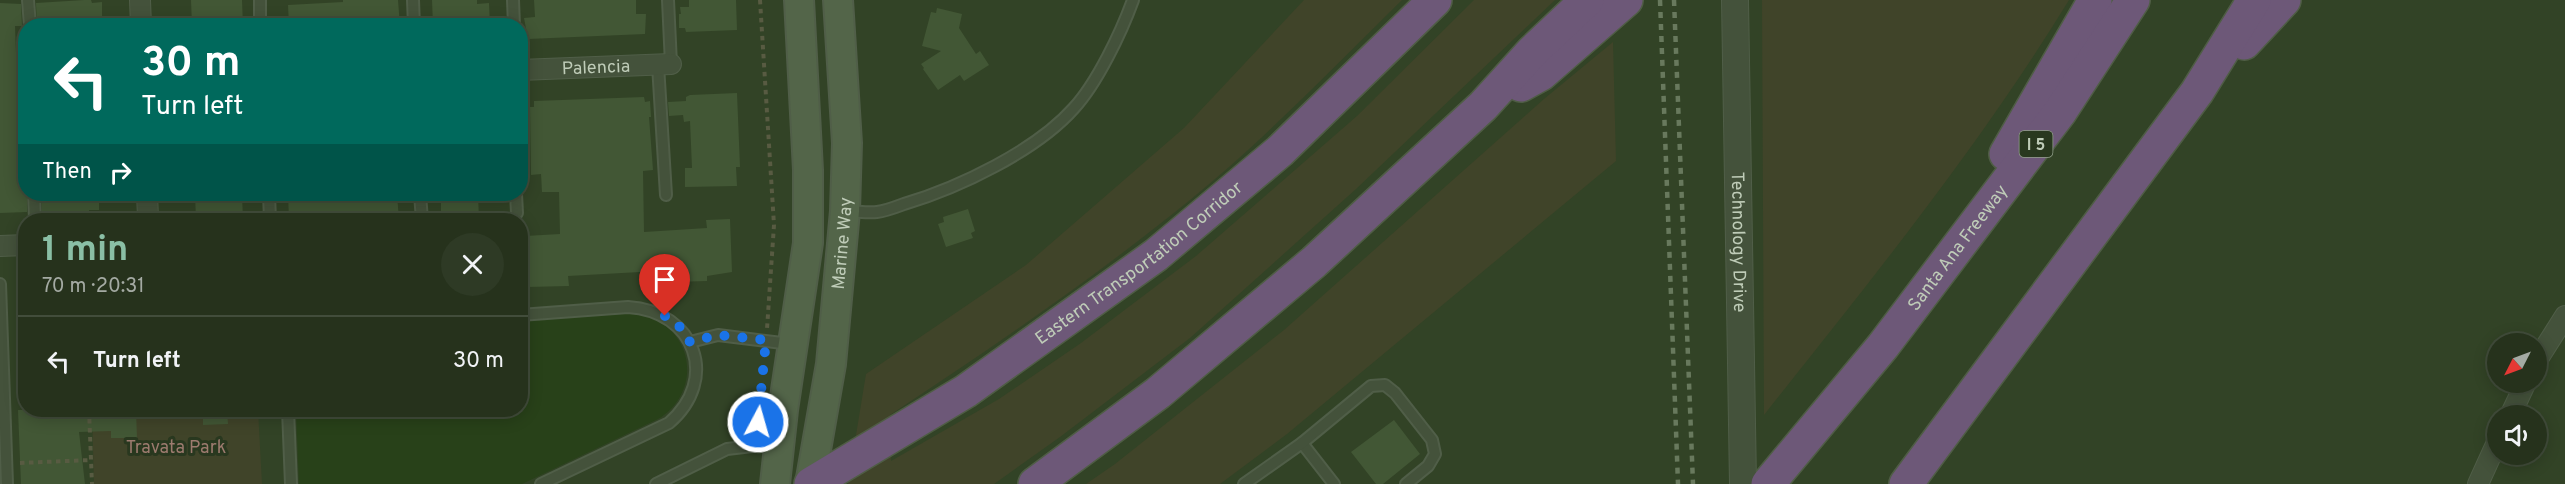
<!DOCTYPE html>
<html lang="en">
<head>
<meta charset="utf-8">
<style>
  body { margin:0; font-family:Overpass,sans-serif; background:#2e3a25; color:#f1f3f6; height:100vh; display:flex; flex-direction:column; font-size:22px; white-space:nowrap }
  * { box-sizing:border-box; margin:0 }
  p { font-size:20px; color:#a4aaa3 }
  .icon { flex:none; width:33px; height:33px; fill:none; stroke:currentColor; stroke-width:2; stroke-linecap:round; stroke-linejoin:round }
  .map { position:relative; flex:1; overflow:hidden }
  .details { position:absolute; left:18px; top:213px; width:510px; height:204px; display:flex; flex-direction:column; background:#26321c; border-radius:24px; box-shadow:0 3px 15px #0003,0 0 0 2px #424d3b }
  .details>* { flex:none }
  .guide { position:absolute; left:18px; top:18px; width:510px; height:183px; border-radius:24px; box-shadow:0 3px 15px #0003,0 0 0 2px #424d3b; background:#00695c; color:#fff; overflow:hidden }
  .needle { width:39px; rotate:228deg }
  .tools { position:absolute; left:2487px; top:333px; display:grid; gap:12px }
  .tools a { display:grid; place-items:center; width:60px; height:60px; border-radius:50%; background:#26321c; box-shadow:0 3px 15px #0003,0 0 0 2px #424d3b; font-size:30px }
  .pin { position:absolute; display:grid; place-items:center; width:51px; height:51px; color:#fff; margin:-62px -26px; border-radius:50% 50% 50% 0; rotate:-45deg; box-shadow:0 0 6px #0007 }
  .pin .icon { rotate:45deg }
  .me { position:absolute; width:66px; margin:-33px; rotate:6deg; stroke-linejoin:round; filter:drop-shadow(0 0 4px #0008) }
  .turn { display:flex; align-items:center; gap:21px; height:126px; padding:0 24px; font-size:27px }
  .turn .icon { width:78px; height:78px; stroke-width:2.5 }
  .turn b { display:block; font-size:42px; line-height:51px }
  .then { display:flex; align-items:center; height:57px; padding:0 24px; background:#0003; gap:12px; font-size:22px }
  .round { display:grid; place-items:center; flex:none; width:63px; height:63px; border-radius:32px; background:#2e3a25 }
  .head { display:flex; align-items:center; justify-content:space-between; height:102px; padding:0 24px }
  h1 { font-size:36px; font-weight:700; line-height:45px; color:#8abfa5 }
  ul { padding:0; list-style:none }
  li { display:flex; align-items:center; gap:18px; height:90px; padding:0 24px; border-top:2px solid #424d3b }
  li div { flex:1 }
  li b { display:block; font-size:22px }
  li em { font-style:normal }
  .map>svg:first-child { display:block }
  .green { fill:#404429 }
  .water { fill:#284119 }
  .building { fill:#425735 }
  .lines { fill:none; stroke-linecap:round; stroke-linejoin:round }
  .service-casing { stroke:#505e48; stroke-width:14 }
  .minor-casing { stroke:#505e48; stroke-width:22 }
  .tertiary-casing { stroke:#505e48; stroke-width:28 }
  .secondary-casing { stroke:#505e48; stroke-width:32 }
  .motorway-casing { stroke:#4f5d45; stroke-width:36 }
  .path { stroke:#585b42; stroke-width:4; stroke-dasharray:4.5 4.5; stroke-linecap:butt }
  .service { stroke:#44523b; stroke-width:10 }
  .minor { stroke:#44523b; stroke-width:20 }
  .tertiary { stroke:#44523b; stroke-width:26 }
  .secondary { stroke:#536549; stroke-width:28 }
  .motorway { stroke:#6d5878; stroke-width:33 }
  .rail { stroke:#68795d; stroke-width:4.5; stroke-dasharray:6 6; stroke-linecap:butt }
  .route { stroke:#1a73e8; stroke-width:10; stroke-dasharray:0 18 }
  .labels { text-anchor:middle; stroke-width:6; stroke-linejoin:round; paint-order:stroke }
  .shield { fill:#29381f; stroke:#92a08a; stroke-width:1.5 }
  .shield-label { font-size:16px; font-weight:bold; fill:#bfccb8 }
  .street-label { font-size:18px; fill:#bfccb8; stroke:#29381f }
  .park-label { font-size:18px; fill:#9d7b6f; stroke:#29381f }
</style>
</head>
<body>
<div class="map">
<svg width="2565" height="484" viewBox="0 0 2565 484">
  <rect width="100%" height="100%" fill="#324326"/>
  <g class="green">
    <path d="M1304 0H1402C1333 68 1265 139 1190 200 1094 278 993 347 890 415L891 461 999 399 1081 343 1196 256 1357 116 1474 0H1555L1356 189 1190 338 1060 437 994 484H848L866 374 1026 265 1184 128Z"/>
    <path d="M1762 0H2069C1979 147 1871 280 1764 415Z"/>
    <polygon points="1613,42 1616,161 1287,434 1220,484 1086,484 1115,464 1284,330 1544,99"/>
    <polygon points="92,410 258,410 262,484 94,484"/>
  </g>
  <path class="water" d="M638 313C645 316 654 318 660 322 698 346 695 397 658 419L522 484H299L296 410H520L521 321Z"/>
  <g class="building">
    <polygon points="84,0 91,0 92,3 102,2 102,20 95,20 96,26 37,26 36,3"/>
    <polygon points="191,0 242,0 243,26 192,26"/>
    <polygon points="343,0 398,0 400,26 289,26 288,5 343,2"/>
    <polygon points="432,0 477,0 477,4 489,3 490,26 433,26"/>
    <polygon points="534,0 636,0 636,14 646,14 645,34 528,39 524,18 535,17"/>
    <polygon points="689,0 736,0 737,30 686,32 685,28 679,28 679,14 681,14 680,7 689,7"/>
    <polygon points="0,3 21,4 22,26 15,26 17,79 19,79 19,85 25,85 26,129 21,130 22,135 20,135 23,194 27,194 27,212 0,213"/>
    <polygon points="937,8 962,14 959,28 976,54 980,51 989,65 964,81 960,75 938,90 923,69 924,68 921,64 941,51 922,46 931,12 936,13"/>
    <polygon points="737,93 740,167 736,167 737,186 685,187 685,168 692,168 690,121 684,122 683,115 669,116 668,102 686,101 686,97 690,95"/>
    <polygon points="644,97 645,102 650,101 651,117 649,117 653,170 643,171 644,232 707,228 706,220 730,219 732,272 707,276 707,281 641,283 640,272 568,276 569,286 527,287 525,236 560,234 559,192 542,192 541,174 531,175 530,107 534,107 534,101"/>
    <polygon points="41,194 99,194 99,210 89,210 89,212 42,211"/>
    <polygon points="195,194 242,194 243,220 196,220"/>
    <polygon points="288,194 397,194 399,220 289,220"/>
    <polygon points="441,194 478,194 479,220 441,220"/>
    <polygon points="968,209 975,231 971,233 973,238 946,247 938,224 944,222 943,217"/>
    <polygon points="18,410 136,410 137,438 111,438 111,431 79,432 85,484 21,484"/>
    <polygon points="203,410 227,410 228,424 203,425"/>
    <polygon points="1394,420 1420,454 1383,484 1376,484 1351,452"/>
  </g>
  <g class="lines">
    <g class="service-casing">
      <g id="service">
        <polyline points="28,0 30,26"/>
        <polyline points="260,0 260,26"/>
        <polyline points="413,0 414,26"/>
        <polyline points="513,0 514,26"/>
        <polyline points="668,0 671,64"/>
        <polyline points="658,65 666,195"/>
        <polyline points="34,194 35,220"/>
        <polyline points="269,194 270,220"/>
        <polyline points="420,194 422,220"/>
        <polyline points="516,194 517,213"/>
        <path d="M845 211C856 211 867 213 877 212 886 211 896 207 904 204 958 188 1036 151 1074 108 1097 83 1121 33 1133 0"/>
        <polyline points="0,284 7,484"/>
        <path d="M520 315 628 307C695 311 720 379 669 423L541 484"/>
        <polyline points="690,342 718,335 790,344"/>
        <polyline points="288,410 291,484"/>
        <polyline points="1302,443 1334,484"/>
        <polyline points="656,484 727,449 779,443"/>
        <polyline points="1244,484 1302,443 1371,386 1385,385 1395,393 1432,440 1435,454 1428,466 1406,484"/>
      </g>
    </g>
    <g class="minor-casing">
      <g id="minor">
        <polyline points="140,0 141,26"/>
        <path id="s1" d="M520 70 671 64"/>
        <polyline points="145,220 148,217 147,194"/>
        <polyline points="0,246 26,245"/>
        <polyline points="2536,362 2565,316"/>
        <polyline points="2510,416 2526,382"/>
        <polyline points="2478,484 2498,440"/>
      </g>
    </g>
    <g class="tertiary-casing">
      <g id="tertiary">
        <path id="s2" d="M1735 0 1743 484"/>
      </g>
    </g>
    <g class="secondary-casing">
      <g id="secondary">
        <polyline points="775,484 783,410 808,243 808,170 799,0"/>
        <path id="s3" d="M810 484 831 364 845 211 847 143 838 0"/>
      </g>
    </g>
    <g class="motorway-casing">
      <g id="motorway">
        <polyline points="2244,43 2284,0"/>
        <polyline points="1521,85 1541,74 1626,0"/>
        <polyline points="2006,154 2095,0"/>
        <path id="s4" d="M811 484 966 391 1156 255 1280 151 1435 0"/>
        <polyline points="1035,484 1158,393 1314,262 1483,106 1532,52 1587,0"/>
        <path id="s5" d="M1768 484 1883 346 2060 112 2133 0"/>
        <polyline points="1906,484 2197,92 2254,0"/>
      </g>
    </g>
    <g class="path">
      <polyline points="760,0 774,225 767,329"/>
      <polyline points="89,410 92,484"/>
      <polyline points="20,463 91,460"/>
    </g>
    <use href="#service" class="service"/>
    <use href="#minor" class="minor"/>
    <use href="#tertiary" class="tertiary"/>
    <use href="#secondary" class="secondary"/>
    <use href="#motorway" class="motorway"/>
    <g class="rail">
      <polyline points="1660,0 1678,484"/>
      <polyline points="1674,0 1693,484"/>
    </g>
  </g>
  <g class="lines">
    <polyline class="route" points="665,316 680,327 690,342 718,335 766,340 758,422"/>
  </g>
  <g class="labels">
    <rect class="shield" x="2019.5" y="131" width="33" height="26" rx="4.5"/>
    <g class="shield-label">
      <text x="2036" y="150">I 5</text>
    </g>
    <g class="street-label">
      <text dy="6" stroke="none"><textPath href="#s1" startOffset="76">Palencia</textPath></text>
      <text dy="6" stroke="none"><textPath href="#s2" startOffset="242">Technology Drive</textPath></text>
      <text dy="6" stroke="none"><textPath href="#s3" startOffset="243">Marine Way</textPath></text>
      <text dy="6" stroke="none"><textPath href="#s5" startOffset="303">Santa Ana Freeway</textPath></text>
      <text dy="6" stroke="none"><textPath href="#s4" startOffset="396">Eastern Transportation Corridor</textPath></text>
    </g>
    <g class="park-label">
      <text x="176" y="453">Travata Park</text>
    </g>
  </g>
</svg>
<div class="tools">
<a><svg class="needle" viewBox="-14 -14 28 28"><path d="M0-13l5 13h-10z" fill="#e53935"/><path d="M0 13l5-13h-10z" fill="#a4aaa3"/></svg></a>
<a><svg class="icon" aria-label="sound" viewBox="0 0 24 24"><path d="M4 9h4l5-4v14l-5-4H4zM17 9q2 3 0 6"/></svg></a>
</div>
<div class="pin" style="left:665px;top:316px;background:#d93025"><svg class="icon" aria-label="arrive" viewBox="0 0 24 24"><path d="M6 21V4h12l-3 4 3 4H6"/></svg></div>
<svg class="me" style="left:758px;top:422px" viewBox="-20 -20 40 40"><circle r="17" fill="#1a73e8" stroke="#fff" stroke-width="3"/><path d="M0-11L8 9 0 5-8 9z" fill="#fff"/></svg>
<div class="guide">
<div class="turn"><svg class="icon" aria-label="left" viewBox="0 0 24 24"><path d="M17 20v-9H6M10 6l-5 5 5 5"/></svg><div><b>30 m</b>Turn left</div></div>
<div class="then">Then<svg class="icon" aria-label="right" viewBox="0 0 24 24"><path d="M7 20v-9h11M14 6l5 5-5 5"/></svg></div>
</div>
<section class="details">
<div class="head"><div><h1>1 min</h1><p>70 m · 20:31</p></div><a class="round"><svg class="icon" aria-label="close" viewBox="0 0 24 24"><path d="M6 6l12 12M18 6L6 18"/></svg></a></div>
<ul>
<li><svg class="icon" aria-label="left" viewBox="0 0 24 24"><path d="M17 20v-9H6M10 6l-5 5 5 5"/></svg><div><b>Turn left</b></div><em>30 m</em></li>
</ul>
</section>
</div>
</body>
</html>
